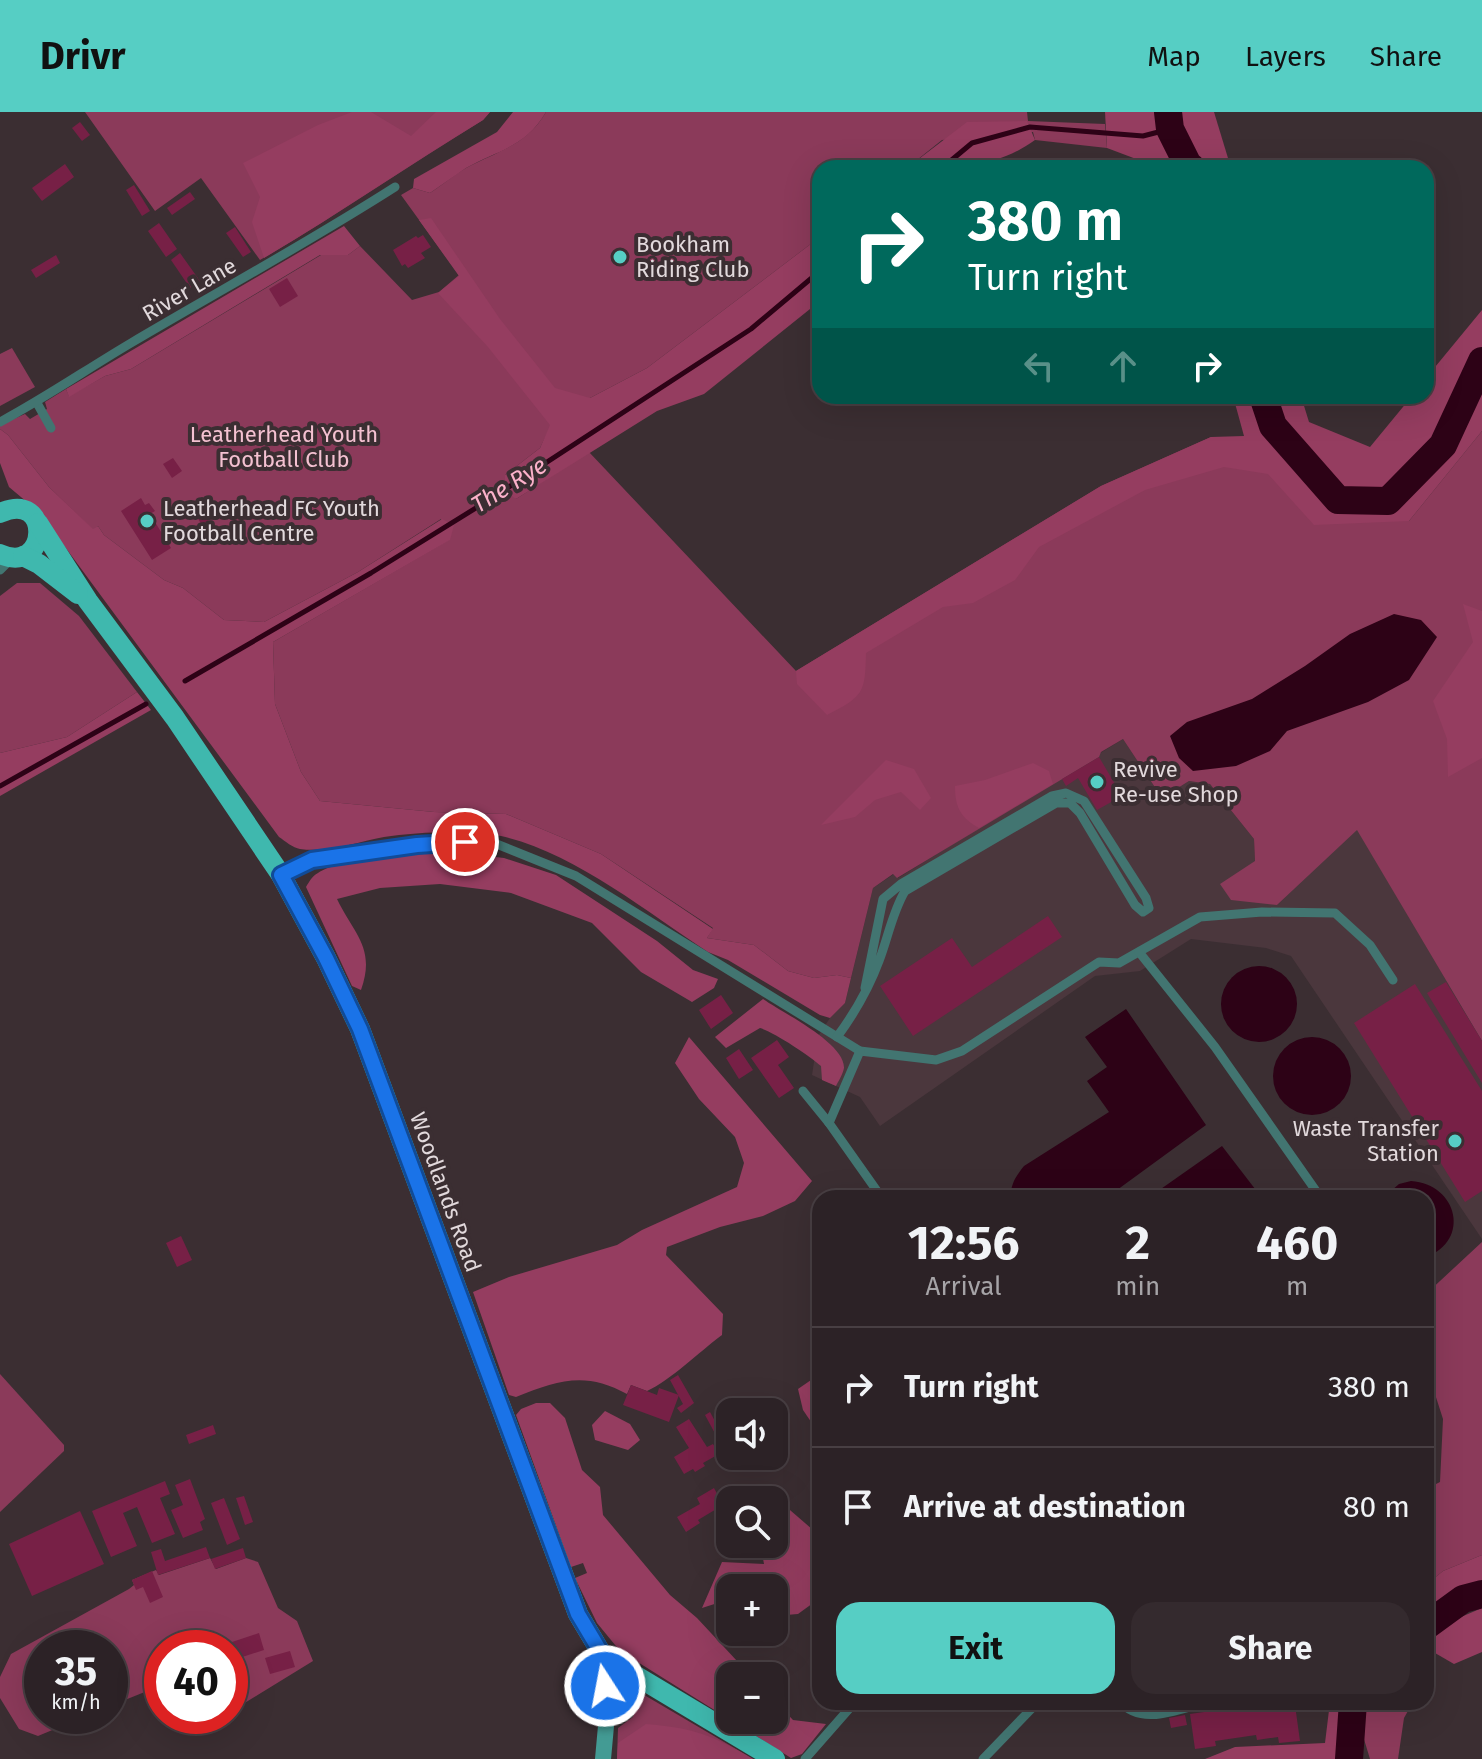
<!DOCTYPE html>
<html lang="en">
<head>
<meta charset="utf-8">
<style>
  body { margin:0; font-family:"Fira Sans",sans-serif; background:#342a2e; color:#f1f3f6; height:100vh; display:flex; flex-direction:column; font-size:30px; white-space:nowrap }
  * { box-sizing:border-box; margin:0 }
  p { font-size:26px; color:#a6a4a7 }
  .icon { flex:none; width:44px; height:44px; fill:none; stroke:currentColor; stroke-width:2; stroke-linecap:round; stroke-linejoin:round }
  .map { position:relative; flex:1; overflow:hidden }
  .side { position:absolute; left:812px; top:1078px; width:622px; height:520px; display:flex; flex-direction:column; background:#2c2226; border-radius:24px; box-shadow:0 8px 32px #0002,0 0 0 2px #483f43 }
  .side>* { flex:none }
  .guide { position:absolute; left:812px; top:48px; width:622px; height:244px; border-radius:24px; box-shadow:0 8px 32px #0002,0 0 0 2px #483f43; background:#00695c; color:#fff; overflow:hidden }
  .controls { position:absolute; left:716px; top:1286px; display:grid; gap:16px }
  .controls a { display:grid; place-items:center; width:72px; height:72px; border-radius:16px; background:#2c2226; box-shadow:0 8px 32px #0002,0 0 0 2px #483f43; font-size:40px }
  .speed { position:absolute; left:24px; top:1518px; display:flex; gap:16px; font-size:40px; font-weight:700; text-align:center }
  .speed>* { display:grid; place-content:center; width:104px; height:104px; border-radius:50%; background:#2c2226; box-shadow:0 8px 32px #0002,0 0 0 2px #483f43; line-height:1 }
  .speed small { font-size:20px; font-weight:400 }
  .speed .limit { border:12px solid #d22; background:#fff; color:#111 }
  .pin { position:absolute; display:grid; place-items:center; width:68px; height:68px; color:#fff; margin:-34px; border:4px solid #fff; border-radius:50%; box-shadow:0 2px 8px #0007 }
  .me { position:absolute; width:88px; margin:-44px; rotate:349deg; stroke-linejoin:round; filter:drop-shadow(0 0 6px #0008) }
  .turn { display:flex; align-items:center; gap:28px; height:168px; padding:0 24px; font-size:36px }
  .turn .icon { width:104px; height:104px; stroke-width:2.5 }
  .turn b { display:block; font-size:56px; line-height:68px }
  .lanes { display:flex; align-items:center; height:76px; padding:0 24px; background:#0003; justify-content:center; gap:40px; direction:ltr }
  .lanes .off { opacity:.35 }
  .eta { display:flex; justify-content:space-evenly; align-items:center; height:136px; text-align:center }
  .eta b { font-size:48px; font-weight:700; line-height:56px }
  .primary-button { display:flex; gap:16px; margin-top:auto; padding:16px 24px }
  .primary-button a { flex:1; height:92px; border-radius:24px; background:#56cec4; color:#111; font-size:32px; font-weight:700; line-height:92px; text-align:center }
  .primary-button a+a { background:#342a2e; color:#f1f3f6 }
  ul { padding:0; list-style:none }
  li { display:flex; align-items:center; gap:24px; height:120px; padding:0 24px; border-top:2px solid #483f43 }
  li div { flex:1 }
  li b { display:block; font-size:30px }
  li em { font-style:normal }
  header { display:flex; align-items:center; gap:48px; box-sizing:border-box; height:112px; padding:0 40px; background:#56cec4; color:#111 }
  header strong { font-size:38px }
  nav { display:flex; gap:44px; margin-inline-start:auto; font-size:28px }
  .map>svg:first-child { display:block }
  .built { fill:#4b373d }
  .green { fill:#8b3a5a }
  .forest { fill:#953d60 }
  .water { fill:#2d0216 }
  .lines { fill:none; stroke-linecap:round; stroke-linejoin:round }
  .stream { stroke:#2d0216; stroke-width:5 }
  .river { stroke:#2d0216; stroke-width:28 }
  .building { fill:#772046 }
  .lane { stroke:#427571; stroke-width:9 }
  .secondary { stroke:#439b94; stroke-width:16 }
  .primary { stroke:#3fb8ae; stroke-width:20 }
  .route-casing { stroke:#114b97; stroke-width:20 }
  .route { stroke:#1a73e8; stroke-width:14 }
  .poi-dot { fill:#56cec4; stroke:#3b2e32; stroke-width:3 }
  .labels { text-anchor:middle; stroke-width:8; stroke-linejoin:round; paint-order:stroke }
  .poi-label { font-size:22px; fill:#e2d9dc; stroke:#3b2e32; text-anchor:start }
  .street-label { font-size:22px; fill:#e2d9dc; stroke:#3b2e32 }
  .park-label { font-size:22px; fill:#f4c1d1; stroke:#3b2e32 }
  .water-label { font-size:24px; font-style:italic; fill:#fcb1ca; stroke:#3b2e32 }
</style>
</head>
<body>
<header>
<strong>Drivr</strong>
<nav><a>Map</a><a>Layers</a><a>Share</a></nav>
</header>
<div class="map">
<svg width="1482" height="1647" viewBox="0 0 1482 1647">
  <rect width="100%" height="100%" fill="#3b2e32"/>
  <polygon class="built" points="1123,627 1162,686 1189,669 1210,672 1254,727 1255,749 1277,793 1357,717 1482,929 1482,1127 1291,844 1266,836 1191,827 1140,859 1095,864 880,1014 860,985 812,963 818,924 830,906 845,891 873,776 894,762 898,766"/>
  <g class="green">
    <path d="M85 0H490L483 8C408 54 336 104 260 148L201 66 155 99Z"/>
    <path d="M546 0H1027L1028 9 1105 12 1107 36 1035 28 1033 20 942 28 907 56H820V125L647 256 590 286 551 313 540 336 505 363 516 387 589 340 796 559 1101 374 1211 325 1409 409 1482 319V929L1357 718 1277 793 1231 788 1220 772 1255 749 1254 727 1210 672 1189 669 1162 686 1123 627 1101 640 1099 645 897 766 893 762 873 776 851 866 837 863 814 866 788 859 754 833 707 826 713 816 601 742 506 702 434 700 320 689 301 660 275 592 273 530 449 428 441 407 358 460 264 510 224 508 183 476 164 468 104 423 98 414 93 418 49 375 8 323 0 317V313L25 302 30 307 47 297 45 290 66 277 69 284 105 264 131 257 321 143H348L360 134 412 188 439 180 459 163 401 83 413 76 430 81C442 73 454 63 466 56 498 39 527 33 546 0Z"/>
    <polygon points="12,236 35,275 0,294 0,242"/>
    <polygon points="17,471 40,471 79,504 137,580 67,625 0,641 0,484"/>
    <polygon points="1482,1130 1482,1443 1443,1459 1426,1473 1426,1377 1440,1370 1443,1307 1426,1254 1426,1182"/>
    <polygon points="0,1262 64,1333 64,1339 0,1400"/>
    <polygon points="210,1446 216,1457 246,1446 258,1450 278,1496 297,1509 313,1549 230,1600 230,1536 162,1536 162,1573 110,1594 110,1536 42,1536 42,1604 86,1604 38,1624 19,1617 0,1586 0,1565 11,1542 129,1477 134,1473 132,1468 156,1458 159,1463"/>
    <polygon points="634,1577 753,1647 617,1647 618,1616 633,1605 636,1595 621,1586 622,1579"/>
    <polygon points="1365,1590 1413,1590 1404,1606 1398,1647 1370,1647 1360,1614"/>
  </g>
  <g class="forest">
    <path d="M352 0H371L411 24 436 0H490L483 8C409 53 338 102 264 146L252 110 260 85 243 51 318 13Z"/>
    <path d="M513 0H546C526 35 498 38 466 56 454 64 442 73 430 81L413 76 414 67 497 20Z"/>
    <polygon points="1105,0 1214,0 1231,56 1160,56 1107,36"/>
    <path d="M1027 9 1035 28C995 57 955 56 907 56L967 10Z"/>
    <polygon points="431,106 500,207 555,276 590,286 647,256 820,125 820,189 704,282 657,299 516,387 505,379 505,363 540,336 550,313 488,235 438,181 459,164 419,108"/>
    <polygon points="344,114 360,134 348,143 320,143 131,257 105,264 69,285 66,277"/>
    <path d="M1482 198V319L1409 409 1314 413 1268 362 1224 355 1145 378 1039 435 1015 468 973 491 943 495 866 541C865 581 864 584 827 603L797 572 796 559 1101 374 1211 325 1244 324 1233 284H1301L1309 310 1370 335 1412 284H1426V266Z"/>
    <path d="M0 317 8 323 49 375 93 417 98 414 104 423 164 468 183 476 224 508 264 510 358 460 442 407 454 413 450 428 273 530 275 592 301 660 320 689 434 700 506 702 601 742 713 817 707 826 754 833 788 859 814 866 837 863 851 866 845 891 830 906 820 903 728 848 708 840C647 800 573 740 501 724 470 717 416 720 384 725 357 730 328 741 300 737 293 736 285 729 279 725L40 401 9 375 0 351Z"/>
    <polygon points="1463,492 1482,499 1482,646 1448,665 1447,627 1433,589 1473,530"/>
    <polygon points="137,580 151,598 0,684 0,641 67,625"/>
    <polygon points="886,648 914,657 931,686 920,698 901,680 875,688 855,705 821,713"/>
    <path d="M1033 651 1049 659 1053 672 979 716C961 706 955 696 955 674L985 668Z"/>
    <path d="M455 740 504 746 556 763 657 829 693 858 718 867 714 876 692 890 641 860 592 811 511 781 440 772 380 776 337 787C354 822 376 836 361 878L352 874 306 775C309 770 312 764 318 761 341 745 424 742 455 740Z"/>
    <path d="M763 887C783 901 845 931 844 956 843 962 838 970 836 974L822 968 821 954C810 944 774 920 760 916L726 936 715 925Z"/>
    <path d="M689 925 812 1069 795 1089 763 1104 720 1115 667 1135 666 1143 723 1202 722 1223C699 1240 671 1268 647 1279L631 1273 627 1282C586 1259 558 1268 516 1285L509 1283 473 1180 509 1165 617 1133 642 1118 737 1075 744 1051 735 1025 699 987 675 951Z"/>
    <polygon points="811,1268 820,1272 820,1323 803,1298 798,1277"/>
    <polygon points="536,1291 550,1291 565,1306 582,1358 600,1375 603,1403 670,1483 697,1506 751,1564 730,1564 730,1608 774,1608 774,1588 793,1608 826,1612 802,1642 791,1646 620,1539 597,1511 575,1466 587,1461 583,1451 571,1455 516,1303 521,1297"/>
    <polygon points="605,1299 630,1312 640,1328 628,1338 595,1328 592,1313"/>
    <polygon points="774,1389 783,1392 820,1424 820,1486 798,1502 774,1504 774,1476 730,1476 730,1487 702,1496 722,1450 764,1452 761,1436 757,1432 774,1432"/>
    <polygon points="1482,1443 1482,1474 1467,1478 1426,1505 1426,1473 1443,1459"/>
    <polygon points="1482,1496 1482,1540 1454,1552 1435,1541 1429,1525 1447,1511"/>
    <polygon points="1330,1590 1349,1590 1344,1647 1205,1647 1235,1635 1325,1631"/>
    <path d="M646 1612C694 1616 712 1623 753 1647H617L618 1631Z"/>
  </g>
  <g class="water">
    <polygon points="1394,502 1421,508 1437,525 1409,568 1368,590 1287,619 1270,639 1236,654 1193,659 1179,646 1170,624 1187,610 1252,587 1305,554 1350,522"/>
    <circle cx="1259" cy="892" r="38"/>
    <path d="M1126 897 1206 1013 1106 1086H1011C1010 1073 1016 1064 1024 1054L1109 1000 1087 969 1107 955 1085 925Z"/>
    <circle cx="1312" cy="964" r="39"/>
    <polygon points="1222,1034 1262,1086 1148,1086"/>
    <path d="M1411 1069C1458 1072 1471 1129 1426 1145V1086H1383L1399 1072Z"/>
  </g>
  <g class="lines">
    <g class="stream">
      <polyline points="942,56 972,31 1030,15 1143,24 1170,17"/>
      <polyline points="185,569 371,461 492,386 751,217 820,159"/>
      <polyline points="0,674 146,592"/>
    </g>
    <g class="river">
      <polyline points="1168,0 1170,17 1188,53 1192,56"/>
      <polyline points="1263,284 1273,314 1338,388 1388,389 1443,333 1482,249"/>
      <polyline points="1426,1514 1463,1487 1482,1482"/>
      <polyline points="1349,1647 1353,1590"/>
    </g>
  </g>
  <g class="building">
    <polygon points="80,10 90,23 82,29 72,16"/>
    <polygon points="65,52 74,65 42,89 32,76"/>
    <polygon points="134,73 150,99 142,104 126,78"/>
    <polygon points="190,80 195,87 172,103 167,96"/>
    <polygon points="159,111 177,137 166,145 148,119"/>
    <polygon points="235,115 251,140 243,145 226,121"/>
    <polygon points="423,123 431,135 421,141 425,146 408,156 405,152 402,154 393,138 416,124 418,126"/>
    <polygon points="180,141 200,169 190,176 171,148"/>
    <polygon points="56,143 60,151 36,166 31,158"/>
    <polygon points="287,166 298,184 280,195 269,177"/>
    <polygon points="173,346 182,359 172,366 163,352"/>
    <polygon points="141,386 145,393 149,391 155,399 150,402 171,436 152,448 121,399"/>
    <polygon points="203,392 212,406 202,413 193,399"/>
    <polygon points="1099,645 1122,684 1097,698 1078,666 1066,674 1062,667"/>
    <polygon points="1048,804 1062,825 913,924 880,874 952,826 972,855"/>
    <polygon points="1446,870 1482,929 1482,971 1427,881"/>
    <polygon points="1415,872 1482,979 1482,1079 1465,1090 1354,911"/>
    <polygon points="721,883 733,901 711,917 699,898"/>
    <polygon points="777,928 789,945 778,953 794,976 779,986 751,946"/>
    <polygon points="739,937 753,958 739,967 726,946"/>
    <polygon points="181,1124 192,1148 177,1155 166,1131"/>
    <polygon points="678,1263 694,1291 681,1301 677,1296 683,1292 670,1268"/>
    <polygon points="631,1273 657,1283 659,1276 679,1283 669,1310 623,1293"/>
    <polygon points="710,1300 723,1324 718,1327 705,1303"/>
    <polygon points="689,1307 707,1335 713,1332 719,1342 703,1351 705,1354 695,1360 693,1357 684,1362 674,1345 689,1336 676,1315"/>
    <polygon points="213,1313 216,1322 189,1332 186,1323"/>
    <polygon points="190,1367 205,1407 200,1410 203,1418 183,1426 171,1398 183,1393 175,1373"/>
    <polygon points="165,1369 170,1382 160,1386 175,1422 152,1431 137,1395 123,1401 137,1434 111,1445 92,1399"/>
    <polygon points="714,1376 723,1393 698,1408 700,1411 686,1420 677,1405 700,1392 697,1386"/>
    <polygon points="244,1384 253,1410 245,1413 236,1386"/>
    <polygon points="224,1386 240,1427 227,1433 211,1391"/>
    <polygon points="80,1399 104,1452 32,1484 9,1432"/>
    <polygon points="206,1435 210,1446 158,1463 151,1440 161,1437 165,1449"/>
    <polygon points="243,1436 246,1446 215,1457 211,1447"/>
    <polygon points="152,1459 163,1485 150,1491 143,1475 136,1478 132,1468"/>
    <polygon points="259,1521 264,1538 230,1549 230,1536 214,1536"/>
    <polygon points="290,1539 295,1555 270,1562 265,1546"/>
    <polygon points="1252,1591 1252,1594 1274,1591 1274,1596 1295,1593 1300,1629 1279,1631 1278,1625 1257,1628 1256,1623 1215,1629 1216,1634 1195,1637 1190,1602 1211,1599 1210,1595"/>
    <polygon points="1185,1603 1187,1613 1171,1616 1169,1606"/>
  </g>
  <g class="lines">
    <g class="lane">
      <polyline points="37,291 51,316"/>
      <path d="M0 310C45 286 87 257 131 231 219 179 309 130 395 75"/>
      <polyline points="0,458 12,446"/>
      <polyline points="281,763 312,748 417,733 489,729 576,764 860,939 936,948 962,939 1099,850 1119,851 1200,805 1262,800 1335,801 1370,833 1393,868"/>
      <polyline points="1139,840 1215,935 1321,1086"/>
      <path d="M837 925C854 902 869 876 879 849 888 826 892 801 905 779L1056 691H1070L1080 701 1135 793 1143 800 1149 796 1146 786 1084 689 1066 681 1052 684 901 772 883 787 865 876"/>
      <polyline points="860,939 829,1011 882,1086"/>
      <polyline points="803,979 829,1011"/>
      <path d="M1121 1590C1141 1615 1181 1596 1208 1590"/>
      <polyline points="805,1647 855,1590"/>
      <polyline points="983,1647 1038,1590"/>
    </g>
    <polyline class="secondary" points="603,1647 607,1603 603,1544"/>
    <g class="primary">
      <path d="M0 401C53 377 49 464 0 442"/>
      <polyline points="38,411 88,489 175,606 281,763 326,846 360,917 578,1502 603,1544 775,1647"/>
      <polyline points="23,444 39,452 78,482"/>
    </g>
  </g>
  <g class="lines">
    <g class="route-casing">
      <polyline id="route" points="465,730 417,733 312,748 281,763 326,846 360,917 578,1502 603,1544 605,1574"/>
    </g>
    <use href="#route" class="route"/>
  </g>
  <g class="poi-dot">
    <circle cx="620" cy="145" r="8"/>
    <circle cx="147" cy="409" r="8"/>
    <circle cx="1097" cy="670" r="8"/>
    <circle cx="1455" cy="1029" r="8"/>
  </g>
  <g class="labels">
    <g class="poi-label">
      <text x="636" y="140">Bookham<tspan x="636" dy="25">Riding Club</tspan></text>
      <text x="163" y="404">Leatherhead FC Youth<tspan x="163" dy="25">Football Centre</tspan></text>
      <text x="1113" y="665">Revive<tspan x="1113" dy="25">Re-use Shop</tspan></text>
      <text x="1439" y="1024" text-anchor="end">Waste Transfer<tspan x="1439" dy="25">Station</tspan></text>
    </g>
    <g class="street-label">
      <text transform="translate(189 177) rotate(-30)" y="8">River Lane</text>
      <text transform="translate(446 1080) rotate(70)" y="8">Woodlands Road</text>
    </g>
    <g class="park-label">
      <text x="284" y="330">Leatherhead Youth<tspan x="284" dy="25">Football Club</tspan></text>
    </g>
    <g class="water-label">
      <text transform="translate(509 373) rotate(-32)" y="8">The Rye</text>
    </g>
  </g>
</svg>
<div class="controls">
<a><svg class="icon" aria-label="sound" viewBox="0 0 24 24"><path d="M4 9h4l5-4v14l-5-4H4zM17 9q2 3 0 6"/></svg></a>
<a><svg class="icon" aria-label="search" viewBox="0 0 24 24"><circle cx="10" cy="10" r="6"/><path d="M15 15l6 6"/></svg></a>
<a>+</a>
<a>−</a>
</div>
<div class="speed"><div>35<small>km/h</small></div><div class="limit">40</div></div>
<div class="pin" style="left:465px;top:730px;background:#d93025"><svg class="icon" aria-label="arrive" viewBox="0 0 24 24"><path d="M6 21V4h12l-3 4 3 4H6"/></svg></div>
<svg class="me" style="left:605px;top:1574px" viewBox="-20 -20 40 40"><circle r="17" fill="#1a73e8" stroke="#fff" stroke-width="3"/><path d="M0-11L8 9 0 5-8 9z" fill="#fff"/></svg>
<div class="guide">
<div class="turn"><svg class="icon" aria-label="right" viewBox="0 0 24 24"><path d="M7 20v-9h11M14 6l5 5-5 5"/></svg><div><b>380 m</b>Turn right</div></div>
<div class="lanes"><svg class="icon off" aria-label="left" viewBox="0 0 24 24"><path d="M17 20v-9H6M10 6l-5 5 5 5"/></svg><svg class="icon off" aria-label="ahead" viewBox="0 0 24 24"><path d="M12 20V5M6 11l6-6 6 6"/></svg><svg class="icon" aria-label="right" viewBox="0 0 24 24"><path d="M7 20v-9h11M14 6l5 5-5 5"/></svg></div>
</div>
<section class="side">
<div class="eta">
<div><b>12:56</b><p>Arrival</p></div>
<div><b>2</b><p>min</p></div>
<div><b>460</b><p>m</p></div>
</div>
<ul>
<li><svg class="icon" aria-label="right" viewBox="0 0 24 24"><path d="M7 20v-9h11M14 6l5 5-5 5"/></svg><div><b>Turn right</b></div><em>380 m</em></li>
<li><svg class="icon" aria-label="arrive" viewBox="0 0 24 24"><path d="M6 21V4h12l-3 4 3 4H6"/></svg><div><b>Arrive at destination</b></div><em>80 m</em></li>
</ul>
<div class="primary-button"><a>Exit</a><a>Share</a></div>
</section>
</div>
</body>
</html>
